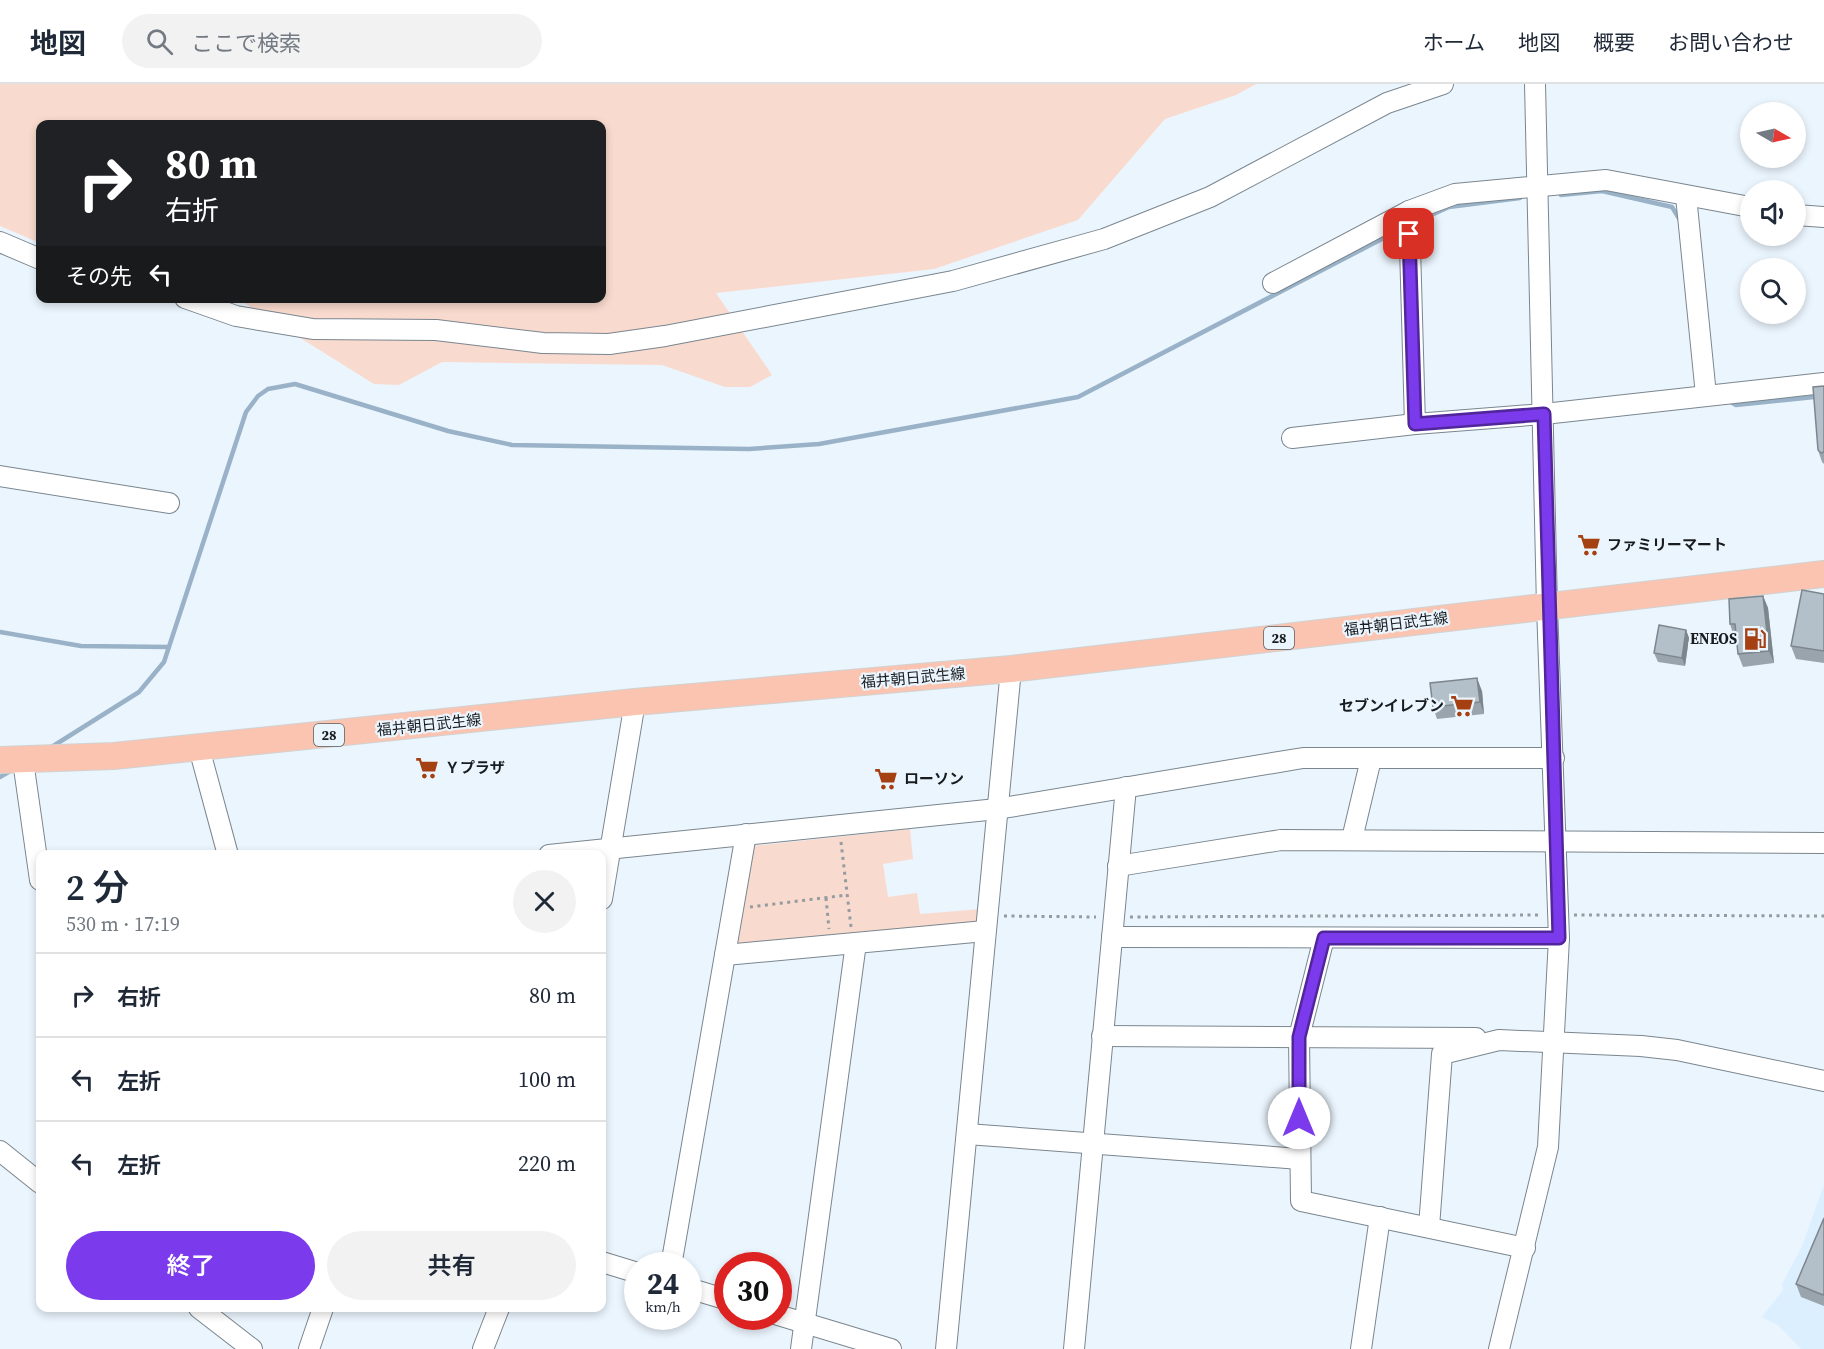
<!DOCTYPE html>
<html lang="ja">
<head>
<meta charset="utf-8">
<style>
  body { margin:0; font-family:"Source Serif 4","Noto Sans JP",serif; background:#f2f2f3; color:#1f2937; height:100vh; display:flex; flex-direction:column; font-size:22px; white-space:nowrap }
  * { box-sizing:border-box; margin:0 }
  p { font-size:20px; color:#747a83 }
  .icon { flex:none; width:33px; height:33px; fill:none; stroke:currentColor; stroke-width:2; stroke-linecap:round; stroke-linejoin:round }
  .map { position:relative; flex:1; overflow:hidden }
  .drawer { position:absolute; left:36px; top:766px; width:570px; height:462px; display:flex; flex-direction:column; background:#fff; border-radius:12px; box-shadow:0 3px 9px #0003 }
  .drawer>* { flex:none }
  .banner { position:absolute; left:36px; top:36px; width:570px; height:183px; border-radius:12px; box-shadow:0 3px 9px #0003; background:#202124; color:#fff; overflow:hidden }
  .needle { width:39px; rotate:99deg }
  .tools { position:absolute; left:1740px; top:18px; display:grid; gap:12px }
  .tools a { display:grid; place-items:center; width:66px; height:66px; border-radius:50%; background:#fff; box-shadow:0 3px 9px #0003; font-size:30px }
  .speed { position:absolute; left:624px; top:1168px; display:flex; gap:12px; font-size:30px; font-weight:700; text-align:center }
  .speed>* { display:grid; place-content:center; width:78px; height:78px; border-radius:50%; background:#fff; box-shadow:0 3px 9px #0003; line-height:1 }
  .speed small { font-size:15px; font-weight:400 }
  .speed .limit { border:9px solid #d22; background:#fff; color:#111 }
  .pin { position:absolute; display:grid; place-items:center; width:51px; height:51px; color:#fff; margin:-26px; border-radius:12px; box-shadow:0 3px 9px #0006 }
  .me { position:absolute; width:66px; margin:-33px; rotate:0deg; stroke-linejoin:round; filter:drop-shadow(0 0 4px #0008) }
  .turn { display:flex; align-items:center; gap:21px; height:126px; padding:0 30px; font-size:27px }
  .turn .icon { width:78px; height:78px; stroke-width:2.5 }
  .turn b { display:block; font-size:42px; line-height:51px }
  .then { display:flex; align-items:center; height:57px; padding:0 30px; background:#0003; gap:12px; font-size:22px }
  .round { display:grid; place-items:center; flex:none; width:63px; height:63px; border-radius:32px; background:#f2f2f3 }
  .head { display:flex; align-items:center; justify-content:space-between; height:102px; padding:0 30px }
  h1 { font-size:36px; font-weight:600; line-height:45px }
  .button { display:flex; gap:12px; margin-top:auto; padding:12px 30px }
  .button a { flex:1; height:69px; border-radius:36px; background:#7c3aed; color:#fff; font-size:24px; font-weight:600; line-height:69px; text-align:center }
  .button a+a { background:#f2f2f3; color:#1f2937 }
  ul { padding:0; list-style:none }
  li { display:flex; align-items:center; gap:18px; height:84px; padding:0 30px; border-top:2px solid #e0e1e3 }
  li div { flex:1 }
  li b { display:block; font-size:22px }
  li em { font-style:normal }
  header { display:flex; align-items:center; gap:36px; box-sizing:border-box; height:84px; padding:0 30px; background:#fff; border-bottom:2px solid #e0e1e3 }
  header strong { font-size:28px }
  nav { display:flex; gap:33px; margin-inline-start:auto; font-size:21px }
  .search { width:420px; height:54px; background:#f2f2f3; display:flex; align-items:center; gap:15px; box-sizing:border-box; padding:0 21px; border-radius:33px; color:#747a83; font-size:22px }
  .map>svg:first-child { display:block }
  .built { fill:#dcefff }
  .green { fill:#f9dace }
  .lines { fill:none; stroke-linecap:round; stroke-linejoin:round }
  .stream { stroke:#99b2c8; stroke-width:4.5 }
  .minor-casing { stroke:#7a868f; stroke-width:22 }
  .major-casing { stroke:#d1d2d2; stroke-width:28 }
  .path { stroke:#949ca2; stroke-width:3; stroke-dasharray:3 4.5; stroke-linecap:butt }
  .minor { stroke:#fff; stroke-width:20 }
  .major { stroke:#fac4b0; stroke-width:26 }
  .wall { fill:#9aa4ad }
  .shaded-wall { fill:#7d868d }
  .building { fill:#b3bfc9; stroke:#7d868d; stroke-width:1.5 }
  .route-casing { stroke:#51269a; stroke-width:15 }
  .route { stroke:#7c3aed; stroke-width:10 }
  .labels { text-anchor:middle; stroke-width:4.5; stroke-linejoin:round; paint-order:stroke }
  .shield { fill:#ebf5fd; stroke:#575d62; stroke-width:1.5 }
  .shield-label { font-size:14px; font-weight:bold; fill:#181c1f }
  .poi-label { font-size:15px; font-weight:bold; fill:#181c1f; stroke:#ebf5fd; text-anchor:start }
  .street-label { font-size:15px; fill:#181c1f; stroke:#ebf5fd }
</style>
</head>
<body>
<header>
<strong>地図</strong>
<div class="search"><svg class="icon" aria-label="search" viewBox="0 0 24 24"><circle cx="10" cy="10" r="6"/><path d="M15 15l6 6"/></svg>ここで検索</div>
<nav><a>ホーム</a><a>地図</a><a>概要</a><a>お問い合わせ</a></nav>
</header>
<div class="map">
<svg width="1824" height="1265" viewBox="0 0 1824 1265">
  <rect width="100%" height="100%" fill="#ebf5fd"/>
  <polygon class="built" points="1824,1101 1824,1265 1801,1265 1779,1242 1762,1233 1783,1206 1782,1200 1802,1162"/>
  <g class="green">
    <polygon points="0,0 1256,0 1236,11 1165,35 1078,136 934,185 716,209 772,291 750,303 725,303 662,281 442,278 399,301 374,300 238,215 602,214 602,40 40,40 40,159 0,142"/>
    <polygon points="910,745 913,775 883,780 888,813 917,809 920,830 982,825 981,840 734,862 752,762"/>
  </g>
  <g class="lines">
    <g class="stream">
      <polyline points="1561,111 1602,107 1672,123 1680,136"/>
      <polyline points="1416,138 1449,123 1520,114"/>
      <polyline points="1727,316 1736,321 1824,312"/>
      <polyline points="0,548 81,562 169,563"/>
      <polyline points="50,664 139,608 164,578 246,328 258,312 268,305 295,300 448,347 512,361 749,365 819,360 1078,313 1403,144"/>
      <polyline points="0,693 12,686"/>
    </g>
    <g class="minor-casing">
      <g id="minor">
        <polyline points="1686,112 1706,311"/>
        <polyline points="1409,127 1415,340"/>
        <polyline points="1796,131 1824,133"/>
        <polyline points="0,158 40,175"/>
        <polyline points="1273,199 1409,127 1455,110 1606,96 1750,123"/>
        <polyline points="185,214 236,232 313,245 436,246 543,259 609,260 665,252 953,197 1104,155 1210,113 1387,19 1443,0"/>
        <polyline points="1292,354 1415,340 1544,330 1824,299"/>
        <polyline points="0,392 169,419"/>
        <polyline points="199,664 228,771"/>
        <polyline points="23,677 40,796"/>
        <polyline points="1352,755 1371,675"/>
        <polyline points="549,771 997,725 1303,674 1554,674"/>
        <polyline points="1118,782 1281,756 1824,759"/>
        <polyline points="602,815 635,618"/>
        <polyline points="1112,853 1559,854"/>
        <polyline points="1324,854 1299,953 1301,1117 1525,1164"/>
        <polyline points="725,871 985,847"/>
        <polyline points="1102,952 1476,954"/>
        <polyline points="967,1050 1300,1075"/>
        <polyline points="0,1067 40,1099"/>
        <polyline points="1429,1143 1442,970 1499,956 1641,962 1677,966 1824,997"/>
        <polyline points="602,1178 638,1189"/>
        <polyline points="671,1182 746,750"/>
        <polyline points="688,1204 728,1216"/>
        <polyline points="199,1224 252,1265"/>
        <polyline points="778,1231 891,1265"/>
        <polyline points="309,1265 323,1224"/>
        <polyline points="483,1265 499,1224"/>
        <polyline points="801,1265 856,859"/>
        <polyline points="946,1265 1011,585"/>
        <polyline points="1074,1265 1126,703"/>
        <polyline points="1361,1265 1380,1133"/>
        <polyline points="1499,1265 1548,1063 1559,854 1547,523 1535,0"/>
      </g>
    </g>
    <g class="major-casing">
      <polyline id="major" points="0,676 114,672 635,618 1011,585 1824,490"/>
    </g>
    <g class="path">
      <polyline points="841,758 851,843"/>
      <polyline points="826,814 829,845"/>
      <polyline points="750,823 847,811"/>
      <polyline points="1574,831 1824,832"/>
      <polyline points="1004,832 1096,833"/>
      <polyline points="1130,833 1540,831"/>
    </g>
    <use href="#minor" class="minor"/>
    <use href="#major" class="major"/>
  </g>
  <g class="wall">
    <polygon points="1824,302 1824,380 1822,378 1818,366"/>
    <polygon points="1824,510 1824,579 1796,575 1791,562"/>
    <polygon points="1763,512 1768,524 1774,579 1743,583 1738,570 1736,553 1734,553 1730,540"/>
    <polygon points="1686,546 1689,554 1685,582 1658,578 1654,569"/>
    <polygon points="1482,607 1484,630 1437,635 1433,623"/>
    <polygon points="1824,1134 1824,1222 1801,1213 1796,1200"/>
  </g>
  <g class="shaded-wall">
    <polygon points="1763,512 1768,524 1774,579 1769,567"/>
    <polygon points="1686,546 1689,554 1685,582 1682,574"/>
    <polygon points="1477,594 1482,607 1484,630 1480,618"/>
  </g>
  <g class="building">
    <polygon points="1824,302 1824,368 1821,369 1818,366 1813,303"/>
    <polygon points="1802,506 1824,510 1824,567 1791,562"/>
    <polygon points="1763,512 1769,567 1738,570 1735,540 1730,540 1729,515"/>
    <polygon points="1659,541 1686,546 1682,574 1654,569"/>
    <polygon points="1477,594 1480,618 1433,623 1430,599"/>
    <polygon points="1824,1134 1824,1209 1823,1211 1796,1200"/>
  </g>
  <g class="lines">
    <g class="route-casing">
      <polyline id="route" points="1299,1034 1299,953 1324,854 1559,854 1544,330 1415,340 1409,150"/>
    </g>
    <use href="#route" class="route"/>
  </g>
  <defs>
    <g id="supermarket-bare" transform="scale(1.8)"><path d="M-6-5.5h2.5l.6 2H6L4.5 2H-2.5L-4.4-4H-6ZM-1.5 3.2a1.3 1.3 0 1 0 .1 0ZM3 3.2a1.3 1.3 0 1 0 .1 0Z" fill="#a54012" stroke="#ebf5fd" stroke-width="2.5" paint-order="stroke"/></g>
    <g id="fuel-bare" transform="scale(1.8)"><path d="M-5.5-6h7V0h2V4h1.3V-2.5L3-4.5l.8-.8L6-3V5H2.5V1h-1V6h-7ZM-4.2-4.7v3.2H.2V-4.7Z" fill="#a54012" stroke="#ebf5fd" stroke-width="2.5" paint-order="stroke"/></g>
  </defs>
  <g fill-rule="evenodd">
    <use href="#supermarket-bare" x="1589" y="461"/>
    <use href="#fuel-bare" x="1755" y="555"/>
    <use href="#supermarket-bare" x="1462" y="622"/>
    <use href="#supermarket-bare" x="427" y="684"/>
    <use href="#supermarket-bare" x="886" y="695"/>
  </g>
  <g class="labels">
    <g class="shield">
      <rect x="1264" y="543" width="30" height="22" rx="4.5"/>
      <rect x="314" y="640" width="30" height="22" rx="4.5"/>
    </g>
    <g class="shield-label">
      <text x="1279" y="559">28</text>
      <text x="329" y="656">28</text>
    </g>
    <g class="poi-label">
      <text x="1607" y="466">ファミリーマート</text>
      <text x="1737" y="560" text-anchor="end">ENEOS</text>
      <text x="1444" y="627" text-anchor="end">セブンイレブン</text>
      <text x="445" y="689">Ｙプラザ</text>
      <text x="904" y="700">ローソン</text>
    </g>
    <g class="street-label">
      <text transform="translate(1396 540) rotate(-7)" y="5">福井朝日武生線</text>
      <text transform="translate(913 594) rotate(-5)" y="5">福井朝日武生線</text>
      <text transform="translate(429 641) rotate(-6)" y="5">福井朝日武生線</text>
    </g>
  </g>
</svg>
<div class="tools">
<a><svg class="needle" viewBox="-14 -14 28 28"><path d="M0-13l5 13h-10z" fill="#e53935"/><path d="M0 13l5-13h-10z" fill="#747a83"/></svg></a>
<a><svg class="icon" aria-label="sound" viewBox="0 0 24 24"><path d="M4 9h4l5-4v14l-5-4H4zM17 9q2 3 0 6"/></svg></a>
<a><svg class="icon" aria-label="search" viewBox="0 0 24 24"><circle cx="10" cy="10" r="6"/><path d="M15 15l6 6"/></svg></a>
</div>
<div class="speed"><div>24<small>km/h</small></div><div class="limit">30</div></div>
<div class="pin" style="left:1409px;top:150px;background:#d93025"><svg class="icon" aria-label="arrive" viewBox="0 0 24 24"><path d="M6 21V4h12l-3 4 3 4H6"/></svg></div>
<svg class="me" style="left:1299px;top:1034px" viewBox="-20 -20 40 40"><circle r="19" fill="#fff"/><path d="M0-13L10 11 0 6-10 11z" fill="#7c3aed"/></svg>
<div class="banner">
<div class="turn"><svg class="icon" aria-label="right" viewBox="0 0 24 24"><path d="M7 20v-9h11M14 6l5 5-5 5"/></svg><div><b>80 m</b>右折</div></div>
<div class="then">その先<svg class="icon" aria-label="left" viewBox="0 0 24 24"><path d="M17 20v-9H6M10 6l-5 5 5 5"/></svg></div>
</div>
<section class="drawer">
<div class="head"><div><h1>2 分</h1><p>530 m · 17:19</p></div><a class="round"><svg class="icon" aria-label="close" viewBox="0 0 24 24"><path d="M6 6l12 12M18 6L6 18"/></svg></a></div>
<ul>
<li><svg class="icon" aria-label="right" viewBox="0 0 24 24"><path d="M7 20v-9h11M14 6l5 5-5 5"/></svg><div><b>右折</b></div><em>80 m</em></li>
<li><svg class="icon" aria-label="left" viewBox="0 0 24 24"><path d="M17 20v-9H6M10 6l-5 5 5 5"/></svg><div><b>左折</b></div><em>100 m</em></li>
<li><svg class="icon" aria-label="left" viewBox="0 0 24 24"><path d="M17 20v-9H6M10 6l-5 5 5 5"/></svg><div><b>左折</b></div><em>220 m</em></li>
</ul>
<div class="button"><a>終了</a><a>共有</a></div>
</section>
</div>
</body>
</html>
